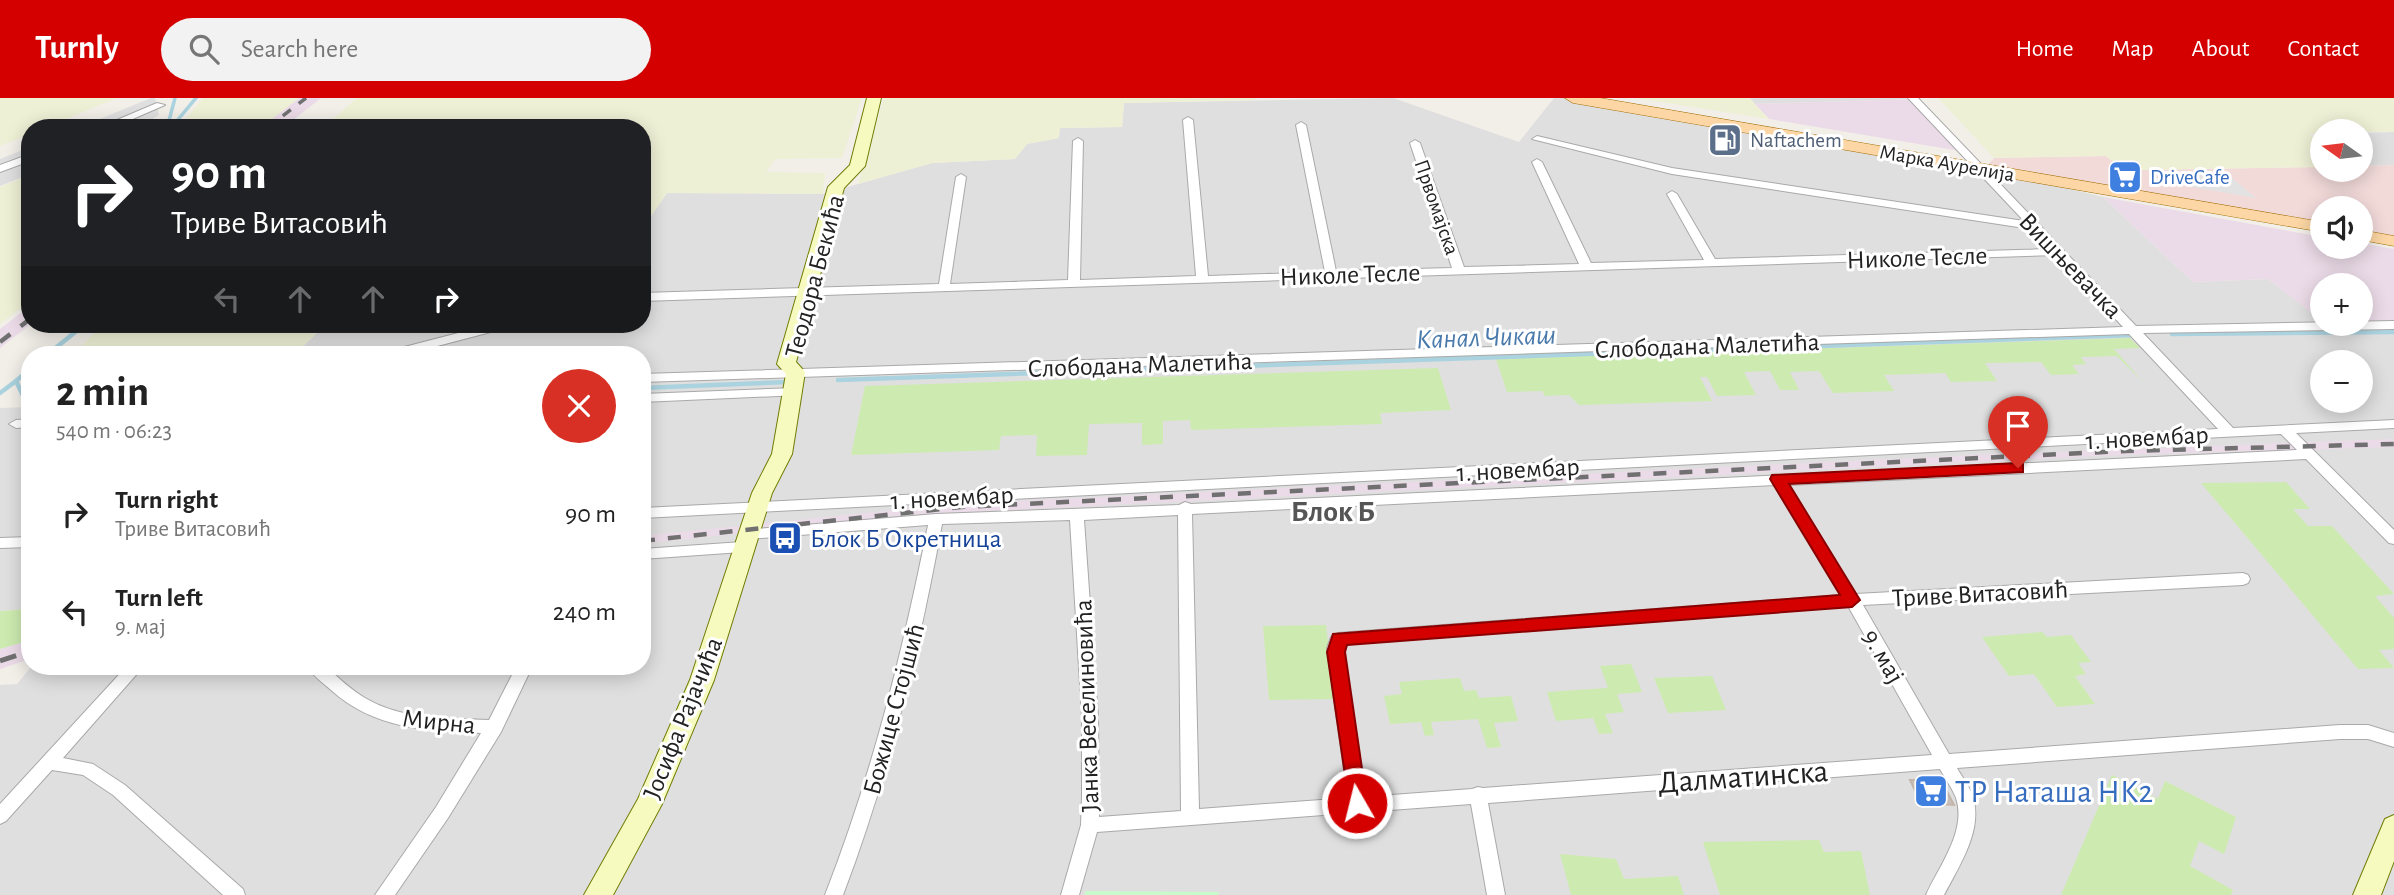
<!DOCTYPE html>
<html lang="en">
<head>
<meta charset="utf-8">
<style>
  body { margin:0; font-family:"Alegreya Sans",sans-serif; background:#f2f2f2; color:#222; height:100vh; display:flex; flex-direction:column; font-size:26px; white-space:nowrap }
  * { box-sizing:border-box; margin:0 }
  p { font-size:23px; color:#767676 }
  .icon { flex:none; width:38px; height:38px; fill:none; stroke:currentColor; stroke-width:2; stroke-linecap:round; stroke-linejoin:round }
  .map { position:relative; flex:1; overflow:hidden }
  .panel { position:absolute; left:21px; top:248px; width:630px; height:329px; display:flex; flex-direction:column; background:#fff; border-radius:28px; box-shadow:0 4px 18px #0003 }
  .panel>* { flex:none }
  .guide { position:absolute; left:21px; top:21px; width:630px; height:214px; border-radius:28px; box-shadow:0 4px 18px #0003; background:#202124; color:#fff; overflow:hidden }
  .needle { width:46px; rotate:284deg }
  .tools { position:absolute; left:2310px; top:21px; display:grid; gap:14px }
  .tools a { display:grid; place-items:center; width:63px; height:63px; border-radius:50%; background:#fff; box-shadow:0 4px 18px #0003; font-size:35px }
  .pin { position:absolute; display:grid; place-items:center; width:60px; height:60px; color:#fff; margin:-72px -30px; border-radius:50% 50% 50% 0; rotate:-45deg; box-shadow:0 0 7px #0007 }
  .pin .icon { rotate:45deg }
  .me { position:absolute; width:77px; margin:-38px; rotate:352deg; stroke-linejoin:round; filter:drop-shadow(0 0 5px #0008) }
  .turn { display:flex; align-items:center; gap:24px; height:147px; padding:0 35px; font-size:32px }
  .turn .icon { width:91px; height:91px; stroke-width:2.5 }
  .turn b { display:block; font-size:49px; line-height:60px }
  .lanes { display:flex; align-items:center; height:66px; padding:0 35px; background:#0003; justify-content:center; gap:35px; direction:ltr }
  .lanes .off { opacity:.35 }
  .round { display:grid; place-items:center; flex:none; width:74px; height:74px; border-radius:37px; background:#f2f2f2 }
  .headline { display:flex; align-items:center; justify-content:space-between; height:119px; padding:0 35px }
  h1 { font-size:42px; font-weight:700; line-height:52px }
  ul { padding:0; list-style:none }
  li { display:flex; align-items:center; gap:21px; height:98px; padding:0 35px }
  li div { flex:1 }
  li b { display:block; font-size:26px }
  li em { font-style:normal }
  header { display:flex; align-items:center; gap:42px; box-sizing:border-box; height:98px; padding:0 35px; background:#d40000; color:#fff }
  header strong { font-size:33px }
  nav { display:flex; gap:38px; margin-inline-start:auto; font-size:24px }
  .search { width:490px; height:63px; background:#f2f2f2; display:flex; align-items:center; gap:18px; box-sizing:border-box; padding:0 24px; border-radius:38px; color:#767676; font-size:26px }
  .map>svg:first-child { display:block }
  .residential { fill:#e0dfdf; fill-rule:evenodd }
  .commercial { fill:#f2dad9 }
  .industrial { fill:#ebdbe8 }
  .farmland { fill:#eef0d5 }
  .grass { fill:#cdebb0 }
  .park { fill:#c8facc }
  .parking { fill:#e2e2e2 }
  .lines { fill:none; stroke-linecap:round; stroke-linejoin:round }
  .stream-far1 { stroke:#aad3df; stroke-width:3.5 }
  .stream { stroke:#aad3df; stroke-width:4.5 }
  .building { fill:#c7bfb8; stroke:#c4b6ab; stroke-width:2 }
  .street-casing { stroke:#a9a9a9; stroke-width:2 }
  .secondary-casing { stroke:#707d05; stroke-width:2 }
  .primary-casing { stroke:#a06b00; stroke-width:1 }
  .street { fill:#fff; fill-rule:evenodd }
  .secondary { fill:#f7fabf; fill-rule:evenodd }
  .primary { fill:#fcd6a4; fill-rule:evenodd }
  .rail-far2 { stroke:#707070; stroke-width:3.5; stroke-dasharray:10 10; stroke-linecap:butt }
  .rail-far1 { stroke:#707070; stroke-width:4.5; stroke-dasharray:13 13; stroke-linecap:butt }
  .rail { stroke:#707070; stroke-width:5; stroke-dasharray:17 17; stroke-linecap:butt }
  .route { fill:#d40000; stroke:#8a0000; stroke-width:2 }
  .labels { text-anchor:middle; stroke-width:6; stroke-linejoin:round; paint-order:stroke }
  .far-service-label { font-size:21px; fill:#4e5e75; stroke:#fff; text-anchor:start }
  .far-street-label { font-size:21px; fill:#222; stroke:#fff }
  .far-shop-label { font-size:21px; fill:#366cbe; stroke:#fff; text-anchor:start }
  .street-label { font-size:26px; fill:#222; stroke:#fff }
  .transit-label { font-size:26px; fill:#164399; stroke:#fff; text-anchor:start }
  .water-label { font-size:28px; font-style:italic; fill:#4a7aab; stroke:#fff }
  .quarter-label { font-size:30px; font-weight:bold; fill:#555; stroke:#fff }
  .near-street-label { font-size:32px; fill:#222; stroke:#fff }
  .near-shop-label { font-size:32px; fill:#366cbe; stroke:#fff; text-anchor:start }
</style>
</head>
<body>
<header>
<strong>Turnly</strong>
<div class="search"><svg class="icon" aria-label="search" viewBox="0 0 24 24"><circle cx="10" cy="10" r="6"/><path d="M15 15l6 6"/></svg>Search here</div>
<nav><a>Home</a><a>Map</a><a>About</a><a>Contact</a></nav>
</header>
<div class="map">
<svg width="2394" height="797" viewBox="0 0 2394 797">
  <rect width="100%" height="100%" fill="#f2efe9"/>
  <g class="residential">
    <polygon points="151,0 155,0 159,17 138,30 78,30"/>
    <path d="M1393 0 1519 44 1554 0H1584L1979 69 2103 99 2193 184 2268 181 2333 231 2394 232V797H0V587L17 586 31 569H642V257H294L318 234 350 226H642V131L667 95 823 96 932 65 1015 61 1027 46 1058 40 1060 30 1122 29 1124 5ZM2322 264H2361V303H2322Z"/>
    <polygon points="1750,0 1911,0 1912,1 1755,6"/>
    <polygon points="2394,34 2394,67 2361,68 2361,35"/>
    <polygon points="30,49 30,76 0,88 0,61"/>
    <polygon points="30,309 30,511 0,513 0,310"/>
  </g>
  <polygon class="commercial" points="2106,58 2121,70 2139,72 2322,69 2322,72 2361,72 2361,68 2394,67 2394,138 2361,133 2361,110 2322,110 2322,126 1987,68 1994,60"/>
  <g class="industrial">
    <polygon points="299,0 321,0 283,30 260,30"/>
    <polygon points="1912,1 1960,53 1769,21 1755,6"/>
    <polygon points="2103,99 2322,139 2322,149 2361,149 2361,145 2394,151 2394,232 2333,231 2361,226 2361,187 2322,187 2322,223 2268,181 2193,184"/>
    <polygon points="30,208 31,226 0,250 0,231"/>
    <polygon points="2394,341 2394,349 2119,357 906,417 642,446 642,438 953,406 1974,357"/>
    <polygon points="30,542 30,561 0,571 0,551"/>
  </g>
  <g class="farmland">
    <polygon points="0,0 117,0 44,30 30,30 30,36 0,48"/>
    <polygon points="203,0 299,0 260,30 179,30"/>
    <polygon points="357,0 862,0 842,60 775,61 766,74 825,75 823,96 667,95 642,131 642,30 323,30"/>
    <polygon points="884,0 1254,0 1255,2 1124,5 1122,29 1060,30 1059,40 1027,46 1015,61 932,65 858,86"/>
    <polygon points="1635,0 1749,0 1769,21"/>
    <polygon points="1938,0 2394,0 2394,34 2322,33 2322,36 2309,36 2322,48 2322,69 2139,72 2121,70 2106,58 1994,60"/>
    <polygon points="30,77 30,203 0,226 0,89"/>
    <polygon points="105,226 350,226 318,234 294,257 71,257"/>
  </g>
  <g class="grass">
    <polygon points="2130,240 2140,250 2114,251 2143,284 2117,258 2081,259 2086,266 2072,267 2079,276 2051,277 2041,264 1985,265 1997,283 1951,284 1945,275 1884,277 1894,293 1833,295 1819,273 1790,274 1799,292 1780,292 1770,273 1744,274 1756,297 1717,298 1707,279 1700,279 1712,303 1579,307 1569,297 1545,298 1542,293 1507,294 1496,261"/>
    <polygon points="1438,270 1451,312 1380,315 1382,326 1191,332 1190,322 1163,323 1163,346 1142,347 1142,325 1089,326 1087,357 1036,358 1037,337 1001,338 999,352 851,357 865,288"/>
    <polygon points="2286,384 2310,411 2293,411 2308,428 2332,428 2394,496 2375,498 2394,520 2394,551 2379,552 2394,570 2358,571 2201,385"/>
    <polygon points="30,511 30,542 0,551 0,513"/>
    <polygon points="1326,527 1335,601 1269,602 1263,528"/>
    <polygon points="2042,534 2047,539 2071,537 2091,564 2078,565 2086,576 2075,578 2095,606 2057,609 2034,576 2009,578 1982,539"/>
    <polygon points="1631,566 1642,594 1617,596 1624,614 1605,616 1613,635 1599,636 1593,620 1556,623 1547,594 1608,590 1600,568"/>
    <polygon points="1712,578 1726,612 1668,615 1654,580"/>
    <polygon points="1460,580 1464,593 1476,592 1479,600 1511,598 1518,623 1494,625 1501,649 1487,650 1478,621 1431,624 1434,637 1425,638 1421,624 1390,626 1384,598 1402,596 1399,584"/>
    <polygon points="2112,677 2158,701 2165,683 2236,719 2224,756 2199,743 2190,768 2233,792 2231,797 2061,797"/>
    <polygon points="1819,742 1824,754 1861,753 1870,797 1720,797 1703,744"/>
    <polygon points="1560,756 1616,761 1624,781 1678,778 1684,797 1571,797"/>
  </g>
  <polygon class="park" points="1086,793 1219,794 1218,797 1084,797"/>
  <polygon class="parking" points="2226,75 2256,100 2180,87 2171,77"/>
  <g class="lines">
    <g class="stream-far1">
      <polyline points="167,30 175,0"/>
      <polyline points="171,30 196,0"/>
    </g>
    <g class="stream">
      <polyline points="2172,236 2394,234"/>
      <polyline points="47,257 85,226"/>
      <polyline points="30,271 16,283 30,312"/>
      <polyline points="838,282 2135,237"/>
      <polyline points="642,290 788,284"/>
      <polyline points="0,295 16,283"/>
    </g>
  </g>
  <polygon class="building" points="1910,682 1941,682 1954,707 1921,705"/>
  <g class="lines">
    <g class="street-casing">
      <g id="street">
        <path d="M1908 0H1918L2136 228 2394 223V231L2143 235 2233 330 2394 322V330L2296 335 2394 432V446L2389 445 2306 361 1788 387 1856 496 2243 475 2248 477 2250 481 2248 485 2243 487 1863 507 1949 656 2340 627H2368L2394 635V649L2368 641H2340L1957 670C1962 679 1970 689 1973 699 1983 733 1959 768 1944 797H1926C1939 768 1967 733 1956 700 1952 690 1945 680 1940 671L1488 705 1505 797H1487L1471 706 1097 734 1079 797H1061L1081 727 1082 698V619L1070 422 942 426C919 553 889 676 843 797H825C872 677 903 553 928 427L748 441 741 436 743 432 936 416 1179 407 1185 404 1191 406 2297 352 2281 336 642 420V410L2218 331 2129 236 642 284V276L2123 229 2056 157 642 203V195L939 186 956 79 961 76 966 79 950 186 1068 182 1073 43 1078 40 1083 43 1080 182 1196 178 1183 22 1188 19 1193 22 1208 178 1325 174 1296 27 1301 24 1306 27 1336 173 1452 170 1410 45 1415 42 1420 45 1464 169 1579 166 1532 64 1537 61 1542 64 1591 165 1704 162 1667 96 1672 93 1677 96 1715 161 2049 151 2031 131 1672 76 1532 41 1537 38 1672 70 2024 123ZM1775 387 1841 497 1338 535 1331 539 1327 550 1348 700 1199 711 1192 416ZM1178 417 1181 713 1099 719 1098 619 1084 422ZM1848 508 1932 657 1483 690 1478 689 1472 691 1365 699 1343 550 1347 545Z"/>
        <polygon points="157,5 165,7 112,30 98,30"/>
        <polygon points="30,56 30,63 0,74 0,67"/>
        <polygon points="493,226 512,226 510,229 403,257 383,257 385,254"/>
        <polygon points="795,290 801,294 800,297 642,304 642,296"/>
        <polygon points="30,321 30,329 16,330 9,326 16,322"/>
        <polygon points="30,439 30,449 0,450 0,440"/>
        <polygon points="742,444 747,445 749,449 747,453 742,454 642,461 642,451"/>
        <polygon points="126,569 143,569 63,660 93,666 125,687 243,791 245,797 223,797 113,697 83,677 52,672 6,723 0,726 0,706"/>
        <path d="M308 569H326C339 580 351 592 365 600 402 622 447 620 489 622L516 569H532L501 634 448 720 395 797H375L436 709 481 635C427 633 374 631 331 592 323 585 313 578 308 569Z"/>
      </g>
    </g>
    <g class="secondary-casing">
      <g id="secondary">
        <polygon points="867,0 881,0 865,68 844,90 796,264 805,274 792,356 772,395 714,582 662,706 613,797 584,797 638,701 690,582 752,395 772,356 786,276 777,266 828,89 850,67"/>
        <polygon points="2394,717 2394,763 2381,797 2353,797 2385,721"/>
      </g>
    </g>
    <g class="primary-casing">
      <g id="primary">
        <polygon points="1565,0 1600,0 2322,124 2322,134 1573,5"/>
        <polygon points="2361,132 2394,138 2394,148 2361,142"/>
      </g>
    </g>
    <use href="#street" class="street"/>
    <use href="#secondary" class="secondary"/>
    <use href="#primary" class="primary"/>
    <polyline class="rail-far2" points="267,30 306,0"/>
    <g class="rail-far1">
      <polyline points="0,244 30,221"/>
      <polyline points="642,443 961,409 2126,353 2394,346"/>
    </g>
    <polyline class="rail" points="0,563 30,553"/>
  </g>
  <polygon class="route" points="2018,365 2023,366 2023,374 1789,386 1860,502 1852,509 1347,547 1345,554 1367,705 1364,711 1357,714 1350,711 1327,554 1333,536 1840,497 1770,381 1772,377"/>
  <defs>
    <g id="fuel-square" transform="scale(1.75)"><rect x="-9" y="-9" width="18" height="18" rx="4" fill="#5c6f8a" stroke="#fff"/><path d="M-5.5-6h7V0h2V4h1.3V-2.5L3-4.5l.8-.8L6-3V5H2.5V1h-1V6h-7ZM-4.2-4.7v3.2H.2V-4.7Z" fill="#fff"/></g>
    <g id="supermarket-square" transform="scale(1.75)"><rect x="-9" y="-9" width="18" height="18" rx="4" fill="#3f7fe0" stroke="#fff"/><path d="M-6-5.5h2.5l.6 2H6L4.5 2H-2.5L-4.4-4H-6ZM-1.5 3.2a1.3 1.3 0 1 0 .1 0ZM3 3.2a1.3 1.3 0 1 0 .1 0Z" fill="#fff"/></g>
    <g id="bus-square" transform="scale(1.75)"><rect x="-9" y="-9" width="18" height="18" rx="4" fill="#1a4fb4" stroke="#fff"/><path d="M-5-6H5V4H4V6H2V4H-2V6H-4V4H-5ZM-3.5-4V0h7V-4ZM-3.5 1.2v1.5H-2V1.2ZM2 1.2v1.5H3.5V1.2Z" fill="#fff"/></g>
  </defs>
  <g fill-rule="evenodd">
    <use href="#fuel-square" x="1725" y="42"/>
    <use href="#supermarket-square" x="2125" y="79"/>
    <use href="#bus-square" x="785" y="440"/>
    <use href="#supermarket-square" x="1931" y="693"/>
  </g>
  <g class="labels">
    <g class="far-service-label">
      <text x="1750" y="49">Naftachem</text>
    </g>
    <g class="far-street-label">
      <text transform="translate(1947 65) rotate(10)" y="7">Марка Аурелија</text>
      <text transform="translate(1437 109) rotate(71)" y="7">Првомајска</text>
    </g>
    <g class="far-shop-label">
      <text x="2150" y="86">DriveCafe</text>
    </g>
    <g class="street-label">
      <text transform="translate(1917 159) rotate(-2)" y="9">Николе Тесле</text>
      <text transform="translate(2071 167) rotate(46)" y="9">Вишњевачка</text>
      <text transform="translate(1350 176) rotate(-2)" y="9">Николе Тесле</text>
      <text transform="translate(814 178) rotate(-75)" y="9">Теодора Бекића</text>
      <text transform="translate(1707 247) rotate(-2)" y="9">Слободана Малетића</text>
      <text transform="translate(1140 266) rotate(-2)" y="9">Слободана Малетића</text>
      <text transform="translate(2147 339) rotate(-3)" y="9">1. новембар</text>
      <text transform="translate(1518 371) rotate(-3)" y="9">1. новембар</text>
      <text transform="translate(952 399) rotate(-3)" y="9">1. новембар</text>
      <text transform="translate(1980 495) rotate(-3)" y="9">Триве Витасовић</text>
      <text transform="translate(1884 558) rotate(60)" y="9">9. мај</text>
      <text transform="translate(1086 608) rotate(-92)" y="9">Јанка Веселиновића</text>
      <text transform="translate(893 611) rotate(-75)" y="9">Божице Стојшић</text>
      <text transform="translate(682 620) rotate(-68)" y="9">Јосифа Рајачића</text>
      <text transform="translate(439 623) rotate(6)" y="9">Мирна</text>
    </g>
    <g class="transit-label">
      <text x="810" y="449">Блок Б Окретница</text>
    </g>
    <g class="water-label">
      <text transform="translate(1486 238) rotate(-2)" y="10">Канал Чикаш</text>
    </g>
    <g class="quarter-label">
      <text x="1333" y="423">Блок Б</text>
    </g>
    <g class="near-street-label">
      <text transform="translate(1743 678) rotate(-4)" y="11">Далматинска</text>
    </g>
    <g class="near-shop-label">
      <text x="1955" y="704">ТР Наташа НК2</text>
    </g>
  </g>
</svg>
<div class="tools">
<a><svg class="needle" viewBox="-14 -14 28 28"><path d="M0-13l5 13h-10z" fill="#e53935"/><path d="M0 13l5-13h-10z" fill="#767676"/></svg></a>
<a><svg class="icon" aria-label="sound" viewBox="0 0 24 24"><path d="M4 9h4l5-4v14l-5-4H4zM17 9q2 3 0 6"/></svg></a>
<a>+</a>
<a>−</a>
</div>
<div class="pin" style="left:2018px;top:370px;background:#d93025"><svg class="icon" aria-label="arrive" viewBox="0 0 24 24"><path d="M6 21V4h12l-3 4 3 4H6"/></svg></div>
<svg class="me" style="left:1357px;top:705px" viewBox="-20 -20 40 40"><circle r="17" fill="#d40000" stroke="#fff" stroke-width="3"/><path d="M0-11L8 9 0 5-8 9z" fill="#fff"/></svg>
<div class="guide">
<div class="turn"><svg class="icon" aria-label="right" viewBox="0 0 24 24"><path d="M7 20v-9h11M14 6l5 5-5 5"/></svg><div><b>90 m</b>Триве Витасовић</div></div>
<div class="lanes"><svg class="icon off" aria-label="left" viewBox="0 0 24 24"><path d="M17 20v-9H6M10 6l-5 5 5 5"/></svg><svg class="icon off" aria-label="ahead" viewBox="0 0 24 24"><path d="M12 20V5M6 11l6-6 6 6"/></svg><svg class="icon off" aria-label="ahead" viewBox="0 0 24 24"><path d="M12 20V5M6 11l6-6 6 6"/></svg><svg class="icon" aria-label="right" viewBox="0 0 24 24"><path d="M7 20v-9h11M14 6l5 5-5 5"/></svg></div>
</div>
<section class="panel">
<div class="headline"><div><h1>2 min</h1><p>540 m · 06:23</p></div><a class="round" style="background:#d93025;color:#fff"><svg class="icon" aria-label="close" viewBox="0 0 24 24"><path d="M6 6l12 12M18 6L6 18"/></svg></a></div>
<ul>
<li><svg class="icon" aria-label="right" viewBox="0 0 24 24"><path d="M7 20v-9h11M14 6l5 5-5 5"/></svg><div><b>Turn right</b><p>Триве Витасовић</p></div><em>90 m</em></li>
<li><svg class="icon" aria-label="left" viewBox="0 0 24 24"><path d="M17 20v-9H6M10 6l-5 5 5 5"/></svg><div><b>Turn left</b><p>9. мај</p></div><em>240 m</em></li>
</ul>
</section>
</div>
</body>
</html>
